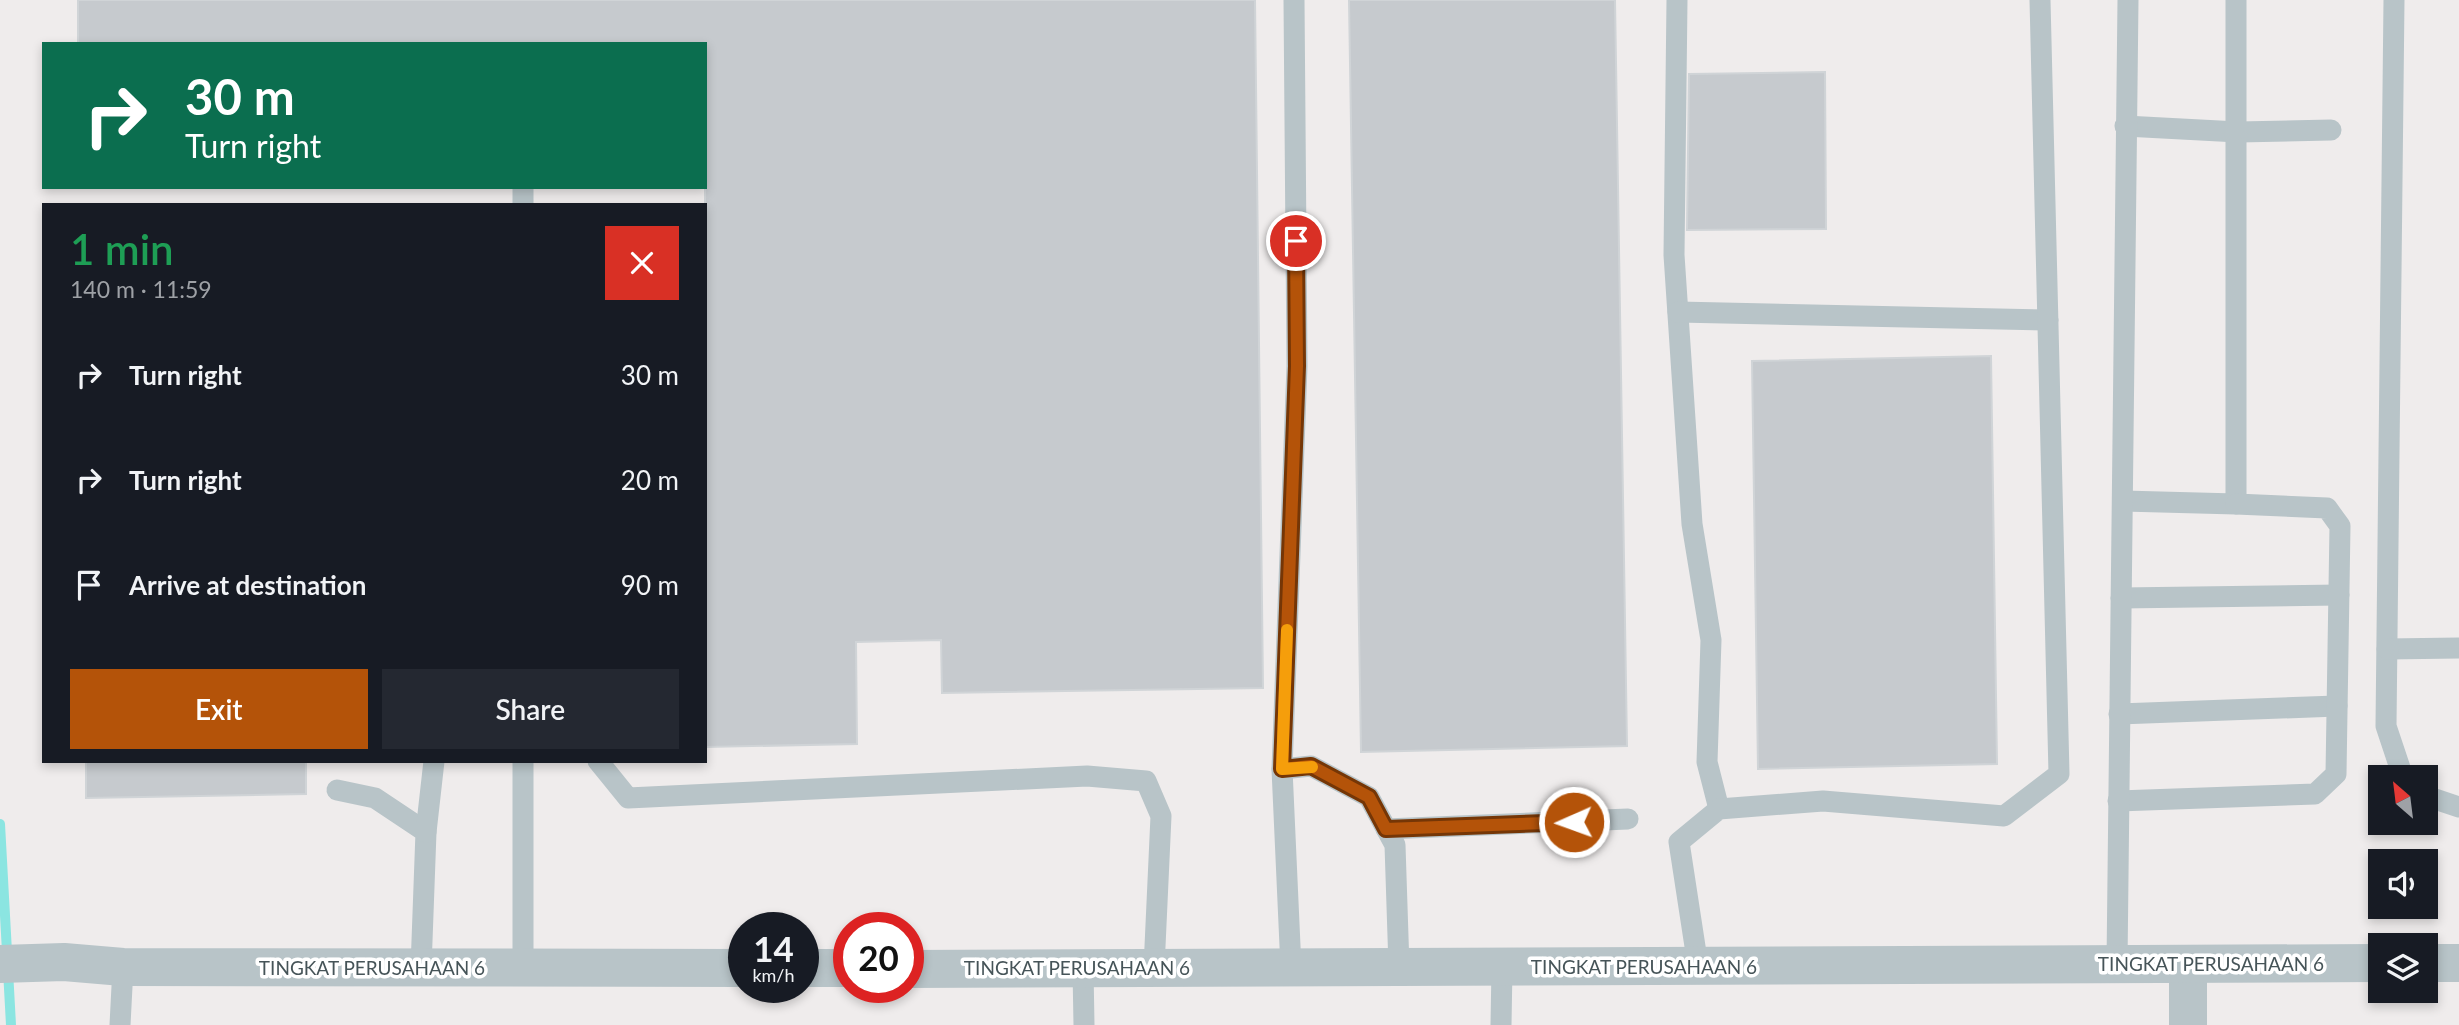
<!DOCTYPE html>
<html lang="en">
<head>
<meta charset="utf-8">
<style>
  body { margin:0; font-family:Lato,sans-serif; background:#242831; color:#f1f3f6; height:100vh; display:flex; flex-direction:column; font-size:26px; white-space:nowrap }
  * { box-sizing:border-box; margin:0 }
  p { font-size:23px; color:#9ea1a6 }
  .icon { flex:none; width:38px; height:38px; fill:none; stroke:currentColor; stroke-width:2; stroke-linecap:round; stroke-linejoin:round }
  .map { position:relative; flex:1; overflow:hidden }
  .drawer { position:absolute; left:42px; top:203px; width:665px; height:560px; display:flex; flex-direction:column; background:#171b24; border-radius:0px; box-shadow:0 4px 10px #0003 }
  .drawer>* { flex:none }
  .guide { position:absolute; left:42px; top:42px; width:665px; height:147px; border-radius:0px; box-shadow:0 4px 10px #0003; background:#0b6e4f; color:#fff; overflow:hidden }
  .needle { width:46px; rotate:332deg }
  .fabs { position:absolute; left:2368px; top:765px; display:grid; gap:14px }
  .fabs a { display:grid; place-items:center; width:70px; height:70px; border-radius:0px; background:#171b24; box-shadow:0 4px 10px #0003; font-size:35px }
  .speed { position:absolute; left:728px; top:912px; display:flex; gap:14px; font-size:35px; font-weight:700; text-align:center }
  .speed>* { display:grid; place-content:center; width:91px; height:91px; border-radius:50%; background:#171b24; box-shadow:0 4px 10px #0003; line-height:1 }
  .speed small { font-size:18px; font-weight:400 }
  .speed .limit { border:10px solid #d22; background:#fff; color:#111 }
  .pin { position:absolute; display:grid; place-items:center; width:60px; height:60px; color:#fff; margin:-30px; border:4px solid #fff; border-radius:50%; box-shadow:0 2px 7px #0007 }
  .me { position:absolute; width:77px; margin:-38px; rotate:268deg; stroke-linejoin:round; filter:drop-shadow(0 0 5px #0008) }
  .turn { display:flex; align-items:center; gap:24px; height:147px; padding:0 28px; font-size:32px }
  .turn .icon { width:91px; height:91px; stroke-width:2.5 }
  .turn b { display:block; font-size:49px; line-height:60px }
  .round { display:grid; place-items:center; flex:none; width:74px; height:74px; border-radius:0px; background:#242831 }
  .headline { display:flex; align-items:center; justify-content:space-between; height:119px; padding:0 28px }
  h1 { font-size:42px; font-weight:600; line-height:52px; color:#1e9e55 }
  .button { display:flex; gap:14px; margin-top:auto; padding:14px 28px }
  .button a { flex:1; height:80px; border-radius:0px; background:#b45309; color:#fff; font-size:28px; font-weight:600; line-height:80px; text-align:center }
  .button a+a { background:#242831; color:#f1f3f6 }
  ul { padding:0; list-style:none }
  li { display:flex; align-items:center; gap:21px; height:105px; padding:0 28px }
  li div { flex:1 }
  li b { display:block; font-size:26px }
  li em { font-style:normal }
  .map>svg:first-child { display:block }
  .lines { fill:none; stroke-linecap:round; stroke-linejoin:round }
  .stream { stroke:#8be5e1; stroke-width:10 }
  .building { fill:#c6cace; stroke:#d0d4d7; stroke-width:2 }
  .service { stroke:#b8c4c8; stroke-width:21 }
  .minor { stroke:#b8c4c8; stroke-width:38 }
  .route-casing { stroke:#753606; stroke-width:18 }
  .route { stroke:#b45309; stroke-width:12 }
  .slow { stroke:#f59e0b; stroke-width:12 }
  .labels { text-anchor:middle; stroke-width:7; stroke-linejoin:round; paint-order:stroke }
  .street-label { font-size:19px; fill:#465458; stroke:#fff }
</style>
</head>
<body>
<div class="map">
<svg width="2459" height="1025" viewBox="0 0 2459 1025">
  <rect width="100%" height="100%" fill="#efecec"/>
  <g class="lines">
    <polyline class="stream" points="0,824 11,1025"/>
  </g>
  <g class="building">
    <polygon points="78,0 1255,0 1263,688 942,693 941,640 856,642 857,744 705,747 705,44 78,44"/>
    <polygon points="1349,0 1615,0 1627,746 1361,752"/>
    <polygon points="1825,72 1826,229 1687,230 1689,74"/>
    <polygon points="1991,356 1997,764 1758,769 1752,361"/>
    <polygon points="86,761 306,761 306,794 86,798"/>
  </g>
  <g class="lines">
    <g class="service">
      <polyline points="1294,0 1297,366 1282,769 1311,766 1369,797 1395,845 1399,967"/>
      <polyline points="1677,0 1674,255 1692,524 1711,640 1707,762 1719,809"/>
      <polyline points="2394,0 2386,726 2403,777"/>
      <polyline points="2125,126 2238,132 2331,130"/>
      <polyline points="523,187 523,205"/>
      <polyline points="1678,312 2048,320"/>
      <polyline points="2123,501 2236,504 2236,0"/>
      <polyline points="2121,598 2339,595"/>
      <polyline points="2387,649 2459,648"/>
      <polyline points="2119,714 2337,706"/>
      <polyline points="523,761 523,968"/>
      <polyline points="598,761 628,798 1087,776 1146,781 1161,816 1154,968"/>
      <polyline points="1282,769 1291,968"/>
      <polyline points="337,790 375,798 426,832 421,968"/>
      <polyline points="2426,796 2459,807"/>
      <polyline points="2118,801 2315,794 2336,774 2340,526 2327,508 2236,504"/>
      <polyline points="1386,829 1628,819"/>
      <polyline points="426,832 434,761"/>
      <polyline points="2117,964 2128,0"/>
      <polyline points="1698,966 1679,842 1719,809 1823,801 2004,816 2059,774 2040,0"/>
      <polyline points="1083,969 1084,1025"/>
      <polyline points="120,1025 123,967"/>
      <polyline points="1501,1025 1502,967"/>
    </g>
    <g class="minor">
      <polyline points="2426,963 2459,963"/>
      <polyline points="0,964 64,962 123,967 744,968"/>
      <polyline points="2188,964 2188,1025"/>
      <polyline points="803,968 849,968"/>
      <polyline points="908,969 2380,963"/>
    </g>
  </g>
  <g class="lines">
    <g class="route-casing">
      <polyline id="route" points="1296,241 1297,366 1282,769 1311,766 1369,797 1386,829 1574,822"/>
    </g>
    <use href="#route" class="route"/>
    <polyline class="slow" points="1287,630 1282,769 1312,767"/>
  </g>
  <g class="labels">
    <g class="street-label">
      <text x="2211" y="971">TINGKAT PERUSAHAAN 6</text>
      <text x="1644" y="974">TINGKAT PERUSAHAAN 6</text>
      <text x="372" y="975">TINGKAT PERUSAHAAN 6</text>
      <text x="1077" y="975">TINGKAT PERUSAHAAN 6</text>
    </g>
  </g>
</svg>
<div class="fabs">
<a><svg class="needle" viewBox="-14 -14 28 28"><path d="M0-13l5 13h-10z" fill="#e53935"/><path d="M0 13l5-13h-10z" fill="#9ea1a6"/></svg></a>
<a><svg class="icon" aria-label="sound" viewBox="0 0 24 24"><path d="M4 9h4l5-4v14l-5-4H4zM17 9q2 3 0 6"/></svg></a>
<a><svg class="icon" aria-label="layers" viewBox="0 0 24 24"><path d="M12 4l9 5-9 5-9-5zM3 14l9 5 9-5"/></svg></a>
</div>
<div class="speed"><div>14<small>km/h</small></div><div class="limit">20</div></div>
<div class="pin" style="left:1296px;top:241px;background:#d93025"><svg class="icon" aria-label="arrive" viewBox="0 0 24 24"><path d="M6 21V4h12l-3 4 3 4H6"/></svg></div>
<svg class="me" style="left:1574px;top:822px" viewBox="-20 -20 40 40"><circle r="17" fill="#b45309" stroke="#fff" stroke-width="3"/><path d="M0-11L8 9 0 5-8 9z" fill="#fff"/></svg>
<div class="guide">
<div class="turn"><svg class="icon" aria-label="right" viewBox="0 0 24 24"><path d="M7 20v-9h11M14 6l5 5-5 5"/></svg><div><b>30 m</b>Turn right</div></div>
</div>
<section class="drawer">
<div class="headline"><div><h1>1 min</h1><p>140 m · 11:59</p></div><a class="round" style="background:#d93025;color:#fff"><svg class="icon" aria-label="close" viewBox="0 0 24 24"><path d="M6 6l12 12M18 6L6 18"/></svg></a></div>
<ul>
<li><svg class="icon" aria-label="right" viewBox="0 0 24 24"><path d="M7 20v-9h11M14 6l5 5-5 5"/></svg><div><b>Turn right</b></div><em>30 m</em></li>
<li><svg class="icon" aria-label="right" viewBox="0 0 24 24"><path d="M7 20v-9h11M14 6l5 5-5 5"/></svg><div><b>Turn right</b></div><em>20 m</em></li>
<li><svg class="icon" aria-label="arrive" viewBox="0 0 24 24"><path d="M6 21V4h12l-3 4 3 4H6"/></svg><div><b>Arrive at destination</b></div><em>90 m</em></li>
</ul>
<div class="button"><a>Exit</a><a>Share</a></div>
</section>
</div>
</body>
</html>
